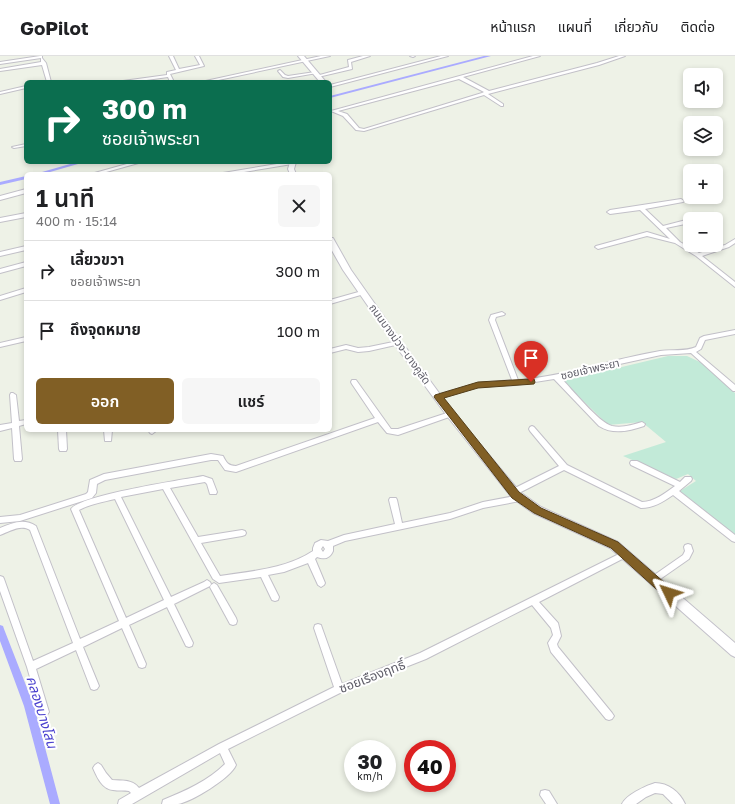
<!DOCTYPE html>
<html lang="th">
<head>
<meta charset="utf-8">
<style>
  body { margin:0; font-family:"Golos Text","Noto Sans Thai",sans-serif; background:#f6f6f6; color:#202124; height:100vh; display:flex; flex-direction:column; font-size:15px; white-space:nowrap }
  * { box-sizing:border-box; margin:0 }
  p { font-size:13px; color:#757577 }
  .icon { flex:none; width:22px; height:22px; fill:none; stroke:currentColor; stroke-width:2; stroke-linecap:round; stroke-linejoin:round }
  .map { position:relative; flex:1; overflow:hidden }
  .drawer { position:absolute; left:24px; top:116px; width:308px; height:260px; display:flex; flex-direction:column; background:#fff; border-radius:6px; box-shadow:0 2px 6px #0003 }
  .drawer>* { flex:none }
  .guide { position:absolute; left:24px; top:24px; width:308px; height:84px; border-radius:6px; box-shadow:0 2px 6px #0003; background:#0b6e4f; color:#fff; overflow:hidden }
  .controls { position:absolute; left:683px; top:12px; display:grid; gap:8px }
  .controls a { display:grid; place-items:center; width:40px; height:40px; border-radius:6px; background:#fff; box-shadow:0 2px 6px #0003; font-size:20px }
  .speed { position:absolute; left:344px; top:684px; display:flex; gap:8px; font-size:20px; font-weight:700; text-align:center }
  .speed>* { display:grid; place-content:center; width:52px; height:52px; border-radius:50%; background:#fff; box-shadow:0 2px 6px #0003; line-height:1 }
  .speed small { font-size:10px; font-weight:400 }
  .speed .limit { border:6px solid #d22; background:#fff; color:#111 }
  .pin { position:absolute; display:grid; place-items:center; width:34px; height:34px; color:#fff; margin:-41px -17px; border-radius:50% 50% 50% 0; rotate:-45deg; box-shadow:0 0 4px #0007 }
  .pin .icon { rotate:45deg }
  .me { position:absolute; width:44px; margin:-22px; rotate:311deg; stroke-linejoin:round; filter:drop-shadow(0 0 3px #0008) }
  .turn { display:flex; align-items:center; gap:14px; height:84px; padding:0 12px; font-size:18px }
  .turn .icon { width:52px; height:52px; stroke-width:2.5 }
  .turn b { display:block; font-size:28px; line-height:34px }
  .round { display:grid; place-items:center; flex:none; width:42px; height:42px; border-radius:6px; background:#f6f6f6 }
  .summary { display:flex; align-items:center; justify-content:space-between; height:68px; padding:0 12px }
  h1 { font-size:24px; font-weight:600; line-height:30px }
  .button { display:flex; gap:8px; margin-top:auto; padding:8px 12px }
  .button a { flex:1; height:46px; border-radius:6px; background:#815f25; color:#fff; font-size:16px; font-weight:600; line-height:46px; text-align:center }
  .button a+a { background:#f6f6f6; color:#202124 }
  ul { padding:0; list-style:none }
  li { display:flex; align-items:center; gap:12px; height:60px; padding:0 12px; border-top:1px solid #e0e0e0 }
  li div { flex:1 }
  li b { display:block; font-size:15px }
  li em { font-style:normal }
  header { display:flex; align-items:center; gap:24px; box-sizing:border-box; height:56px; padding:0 20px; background:#fff; border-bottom:1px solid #e0e0e0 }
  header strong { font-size:19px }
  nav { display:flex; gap:22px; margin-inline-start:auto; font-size:14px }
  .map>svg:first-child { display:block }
  .green { fill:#c2ead8 }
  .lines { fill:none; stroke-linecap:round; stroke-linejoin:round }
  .canal { fill:#aaabff; fill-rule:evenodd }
  .street-casing { stroke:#c2c0c8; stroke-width:2 }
  .secondary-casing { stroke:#c3c1ca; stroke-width:2 }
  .street { fill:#fff; fill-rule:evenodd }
  .secondary { fill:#fff; fill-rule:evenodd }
  .route { fill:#815f25; stroke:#543e18 }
  .labels { text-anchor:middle; stroke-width:4; stroke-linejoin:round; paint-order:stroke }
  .street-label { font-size:11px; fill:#5f5e69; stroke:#fff }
  .near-street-label { font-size:13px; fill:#5f5e69; stroke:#fff }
  .near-water-label { font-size:14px; font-style:italic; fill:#4a41ce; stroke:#fff }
</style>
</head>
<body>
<header>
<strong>GoPilot</strong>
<nav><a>หน้าแรก</a><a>แผนที่</a><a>เกี่ยวกับ</a><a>ติดต่อ</a></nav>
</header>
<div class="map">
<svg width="735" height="748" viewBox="0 0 735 748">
  <rect width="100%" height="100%" fill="#eef2e7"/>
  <polygon class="green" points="668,300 687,300 702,307 735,337 735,479 680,435 696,425 688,418 676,423 623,400 666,386 642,366 608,369 563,325"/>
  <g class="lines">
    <g class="canal">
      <polygon points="484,0 491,0 330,42 330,40"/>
      <polygon points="77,106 85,106 43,118 35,118"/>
      <polygon points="26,120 26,123 0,129 0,126"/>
      <polygon points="0,569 3,570 4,573 34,650 60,748 50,748 24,650 0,585"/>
    </g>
    <g class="street-casing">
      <g id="street">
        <polygon points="40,0 42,0 42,2 46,7 51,26 47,26 42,9 0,15 0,13 41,6 41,2 0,8 0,6"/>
        <polygon points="169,0 173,0 179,13 200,9 195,0 199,0 204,10 170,18 174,26 170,26 168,21 132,26 121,26 123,25 167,19 167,16 176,14"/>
        <polygon points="321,0 330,0 209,26 201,26"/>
        <polygon points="363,0 370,0 351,6 352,13 318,21 316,20 349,11 348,4"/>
        <polygon points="410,0 415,0 413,1"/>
        <polygon points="441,0 448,0 330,31 330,29"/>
        <path d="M533 0H540L463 21 489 35 597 7 619 0H625L599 9 488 38 503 48V50H501L484 39 364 75 356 74 343 60 331 55ZM459 23 484 36 482 37 364 73 359 72 347 58 338 55Z"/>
        <polygon points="280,14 285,19 288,20 315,16 317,17 288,22 283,21 278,15"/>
        <polygon points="26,30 26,32 0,38 0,36"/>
        <polygon points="26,88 26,90 14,92 12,91"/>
        <polygon points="134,106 142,106 99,118 91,118"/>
        <polygon points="289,106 294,107 292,108 232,118 221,118 223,117"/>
        <polygon points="26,133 26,137 0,144 0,140"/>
        <polygon points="681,143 684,145 683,146 645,153 663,170 690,163 690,167 666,172 680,186 699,197 725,189 735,183 735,187 729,191 702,200 735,226 735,231 696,200 675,187 647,180 598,193 595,191 596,190 647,176 670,183 640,154 610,158 607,156 610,154"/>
        <polygon points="26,157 26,161 0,166 0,162"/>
        <polygon points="697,161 701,162 702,163 694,163"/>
        <polygon points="26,190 26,194 0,200 0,196"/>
        <polygon points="26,206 26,210 0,217 0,213"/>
        <polygon points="26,232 26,236 0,244 0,240"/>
        <polygon points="362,235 364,236 364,238 330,248 330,244"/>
        <path d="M502 256 505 258 504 259 496 261 495 264 518 324C566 320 613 303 660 295 672 293 685 296 696 291L700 282 704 280 735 274V278L705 284 701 293 696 296 735 329V335H733L691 297 661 299 560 321C571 332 599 367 612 370 622 372 632 369 642 366L645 368 644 370C629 375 613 379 599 370L554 323 516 329 478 331 438 343H436L435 341 436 339 478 327 512 324 489 264 491 259Z"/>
        <polygon points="26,281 26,285 0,291 0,287"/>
        <polygon points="398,285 400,286 401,287 400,288 369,295 358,296 346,293 330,297 330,293 346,289 358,292 369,291"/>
        <path d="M352 324H356L391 373H398L450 356 453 358 452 360 398 379 387 377 378 366 236 416 225 414 218 404H211L105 424 97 428 96 437 92 442 20 465 0 467V461L20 459 86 438 88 436 90 424 104 418 211 398 223 400C226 406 228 410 236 410L375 362 352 328 351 326Z"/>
        <polygon points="11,337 13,337 16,339 19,365 26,364 26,368 19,370 22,403 21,405 15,405 14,403 12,372 0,375 0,369 12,367 10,339"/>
        <path d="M532 370 534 371 567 409 642 446C654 446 665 437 675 430L631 409 630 407 631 405H637L680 426 685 421H691L692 423 691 425 679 435 735 479V486L732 485 673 439C663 446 653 452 641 452L564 414 517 438H511L510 436 511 434 559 410 530 375 529 373 530 371Z"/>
        <polygon points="58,374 66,374 67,393 66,395 60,395 59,393"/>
        <polygon points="104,374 112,374 111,385 105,385"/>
        <polygon points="148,374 156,374 156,375 152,378 150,377"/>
        <path d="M203 420 212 423 217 436 216 438H210L207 428 205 426 170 432 198 481 242 474 245 475 246 477 245 479 242 480 201 487 220 520C251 515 286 513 313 495V492L315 487 321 484 328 485 344 479 395 468 389 444 390 442H396L397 444 402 467 450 457 483 446 520 439 523 440 524 442 523 444 520 445 483 452 450 463 345 485 333 490V495C330 502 325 504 317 501L315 503 325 527 324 529 321 531 318 529 308 507 284 516 268 519 279 541 278 544 275 545 272 544 261 521 219 527 213 523 163 433 121 441 171 541 204 526 207 524 210 526 211 528 210 530 174 548 193 587 192 590 189 591 186 590 167 551 129 569 146 608 145 611 142 612 139 611 122 572 83 591 99 630 97 633 94 634 91 633 76 594 36 613 49 656 47 659 44 660 41 659 27 611 0 535V520L3 521 4 523 33 605 73 587 30 474C20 468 9 476 0 479V472C12 467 24 462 36 470L80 583 119 565 71 453C81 439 181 424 203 420ZM115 443 164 544 126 562 79 454C90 448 103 446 115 443ZM323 490 325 493 323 496 321 493Z"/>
        <polygon points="688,488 691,489 693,495 689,503 656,526 653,527 650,526 649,524 650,522 683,499 685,495 684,491 685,489"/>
        <path d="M625 495 628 496 629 498 628 500 539 546 558 567 561 580 557 588 558 591 612 657 614 660 612 663 609 664 606 663 551 596 548 587 553 579 551 572 532 549 426 603 342 636 228 693 236 709C231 722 191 746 178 748 173 748 167 748 162 748L163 744C185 735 208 725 225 708L220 697 132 748H118L119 744 131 737 129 735C124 734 119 735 113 734 102 733 97 721 93 712L95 709 98 707 101 709 106 717 112 724C122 725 132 723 139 732L219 688 334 631 314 572 315 569 318 568 321 569 322 572 342 628 420 597Z"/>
        <polygon points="214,527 217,529 236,562 237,565 236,568 233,569 230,568 211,533 210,531 211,529"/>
        <path d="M655 727C668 727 680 736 685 748H673L663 738 655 737 646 741 636 748H622C626 739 645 730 655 727Z"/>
        <polygon points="545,734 549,735 557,748 546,748 540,739 541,735"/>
      </g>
    </g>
    <g class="secondary-casing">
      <g id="secondary">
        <polygon points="298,0 304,0 326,26 320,26"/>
        <polygon points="290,106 296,106 294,113 296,118 290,118 288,113"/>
        <polygon points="330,182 333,182 351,214 401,285 453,356 520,436 541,451 618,486 735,587 735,601 731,599 610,492 533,457 512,442 447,360 395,289 343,214 330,191"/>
      </g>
    </g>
    <use href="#street" class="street"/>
    <use href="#secondary" class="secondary"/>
  </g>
  <polygon class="route" points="531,323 534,323 535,326 534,328 478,332 444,342 519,436 541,452 618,486 673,534 675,537 673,541 669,542 665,541 611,492 534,457 512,442 434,341 435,339 478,326"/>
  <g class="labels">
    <g class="street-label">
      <text transform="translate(400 288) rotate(54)" y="4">ถนนบางม่วง-บางคูลัด</text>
      <text transform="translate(590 313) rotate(-13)" y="4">ซอยเจ้าพระยา</text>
    </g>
    <g class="near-street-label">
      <text transform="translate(372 620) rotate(-21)" y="5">ซอยเรืองฤทธิ์</text>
    </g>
    <g class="near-water-label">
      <text transform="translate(42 656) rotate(73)" y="5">คลองบางโสน</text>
    </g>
  </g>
</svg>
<div class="controls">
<a><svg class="icon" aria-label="sound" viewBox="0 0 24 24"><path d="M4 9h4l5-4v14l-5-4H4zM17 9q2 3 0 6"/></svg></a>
<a><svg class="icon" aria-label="layers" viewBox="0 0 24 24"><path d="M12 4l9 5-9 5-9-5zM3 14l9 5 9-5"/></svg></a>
<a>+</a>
<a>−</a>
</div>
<div class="speed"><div>30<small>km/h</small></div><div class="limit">40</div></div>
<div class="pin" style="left:531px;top:326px;background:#d93025"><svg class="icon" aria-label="arrive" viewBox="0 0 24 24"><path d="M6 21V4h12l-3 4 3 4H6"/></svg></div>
<svg class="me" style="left:669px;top:537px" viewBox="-20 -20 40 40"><path d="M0-17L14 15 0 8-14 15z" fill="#815f25" stroke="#fff" stroke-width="4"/></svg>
<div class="guide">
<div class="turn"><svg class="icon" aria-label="right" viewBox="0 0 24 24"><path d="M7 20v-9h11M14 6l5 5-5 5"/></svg><div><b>300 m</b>ซอยเจ้าพระยา</div></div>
</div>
<section class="drawer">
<div class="summary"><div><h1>1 นาที</h1><p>400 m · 15:14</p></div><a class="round"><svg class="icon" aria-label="close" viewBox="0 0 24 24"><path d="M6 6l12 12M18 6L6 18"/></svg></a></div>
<ul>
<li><svg class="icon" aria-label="right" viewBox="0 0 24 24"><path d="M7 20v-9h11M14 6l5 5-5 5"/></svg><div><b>เลี้ยวขวา</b><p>ซอยเจ้าพระยา</p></div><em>300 m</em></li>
<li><svg class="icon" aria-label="arrive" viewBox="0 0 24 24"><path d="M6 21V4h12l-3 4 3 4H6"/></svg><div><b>ถึงจุดหมาย</b></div><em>100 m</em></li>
</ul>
<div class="button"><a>ออก</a><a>แชร์</a></div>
</section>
</div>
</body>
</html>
